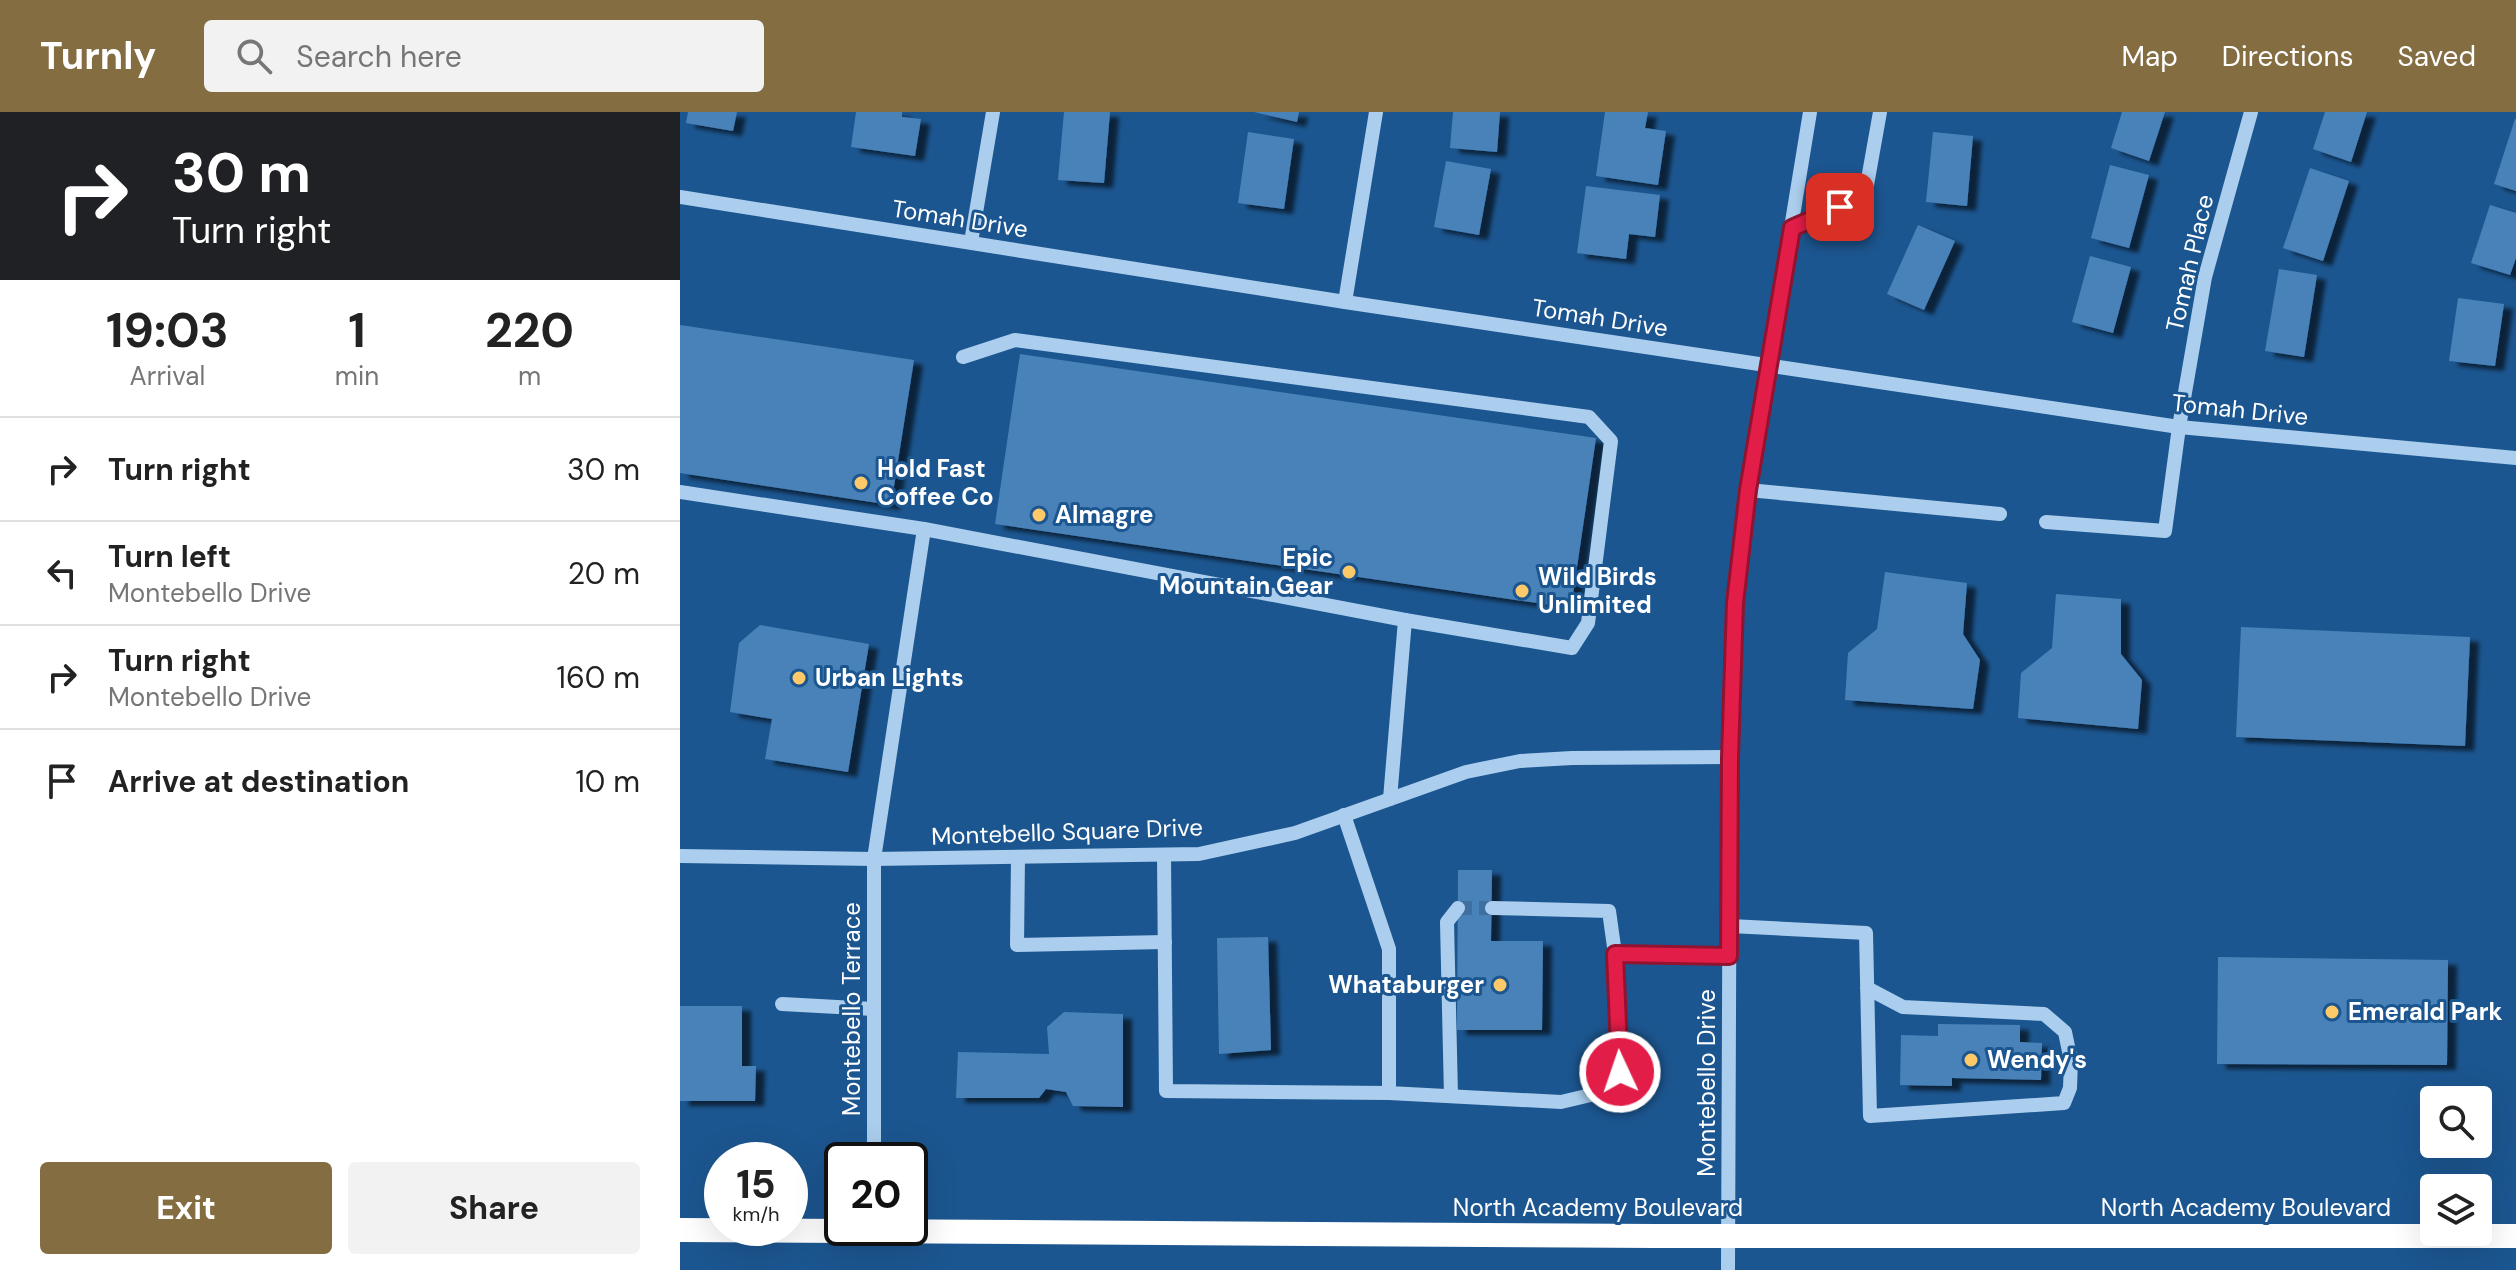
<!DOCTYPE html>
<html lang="en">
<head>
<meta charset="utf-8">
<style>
  body { margin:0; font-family:"DM Sans",sans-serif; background:#f2f2f2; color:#222; height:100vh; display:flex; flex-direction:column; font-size:30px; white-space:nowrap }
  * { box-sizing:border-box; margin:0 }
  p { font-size:26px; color:#767676 }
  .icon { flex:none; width:44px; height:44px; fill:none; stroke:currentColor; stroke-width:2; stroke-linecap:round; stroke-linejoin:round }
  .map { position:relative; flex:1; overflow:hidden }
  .side { display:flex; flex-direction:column; background:#fff; width:680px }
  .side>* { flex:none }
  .guide { background:#202124; color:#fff; overflow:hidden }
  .fabs { position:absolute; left:1740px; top:974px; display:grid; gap:16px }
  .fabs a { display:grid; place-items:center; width:72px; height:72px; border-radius:8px; background:#fff; box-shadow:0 8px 32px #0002; font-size:40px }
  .speed { position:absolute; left:24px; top:1030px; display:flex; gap:16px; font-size:40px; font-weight:700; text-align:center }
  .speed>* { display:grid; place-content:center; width:104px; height:104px; border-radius:50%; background:#fff; box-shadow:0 8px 32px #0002; line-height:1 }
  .speed small { font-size:20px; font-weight:400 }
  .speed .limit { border:4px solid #111; border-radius:12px; background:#fff; color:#111 }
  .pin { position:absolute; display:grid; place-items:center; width:68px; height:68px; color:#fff; margin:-34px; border-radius:16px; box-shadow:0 4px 12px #0006 }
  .me { position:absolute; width:88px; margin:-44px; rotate:357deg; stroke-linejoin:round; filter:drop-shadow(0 0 6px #0008) }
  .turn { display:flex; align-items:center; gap:28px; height:168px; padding:0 40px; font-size:36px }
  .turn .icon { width:104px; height:104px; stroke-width:2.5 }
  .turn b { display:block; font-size:56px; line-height:68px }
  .eta { display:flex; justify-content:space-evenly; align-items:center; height:136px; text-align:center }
  .eta b { font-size:48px; font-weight:700; line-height:56px }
  .button { display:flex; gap:16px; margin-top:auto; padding:16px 40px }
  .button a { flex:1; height:92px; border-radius:8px; background:#856d42; color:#fff; font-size:32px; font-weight:700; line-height:92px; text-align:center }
  .button a+a { background:#f2f2f2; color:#222 }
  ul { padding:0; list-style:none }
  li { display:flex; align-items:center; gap:24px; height:104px; padding:0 40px; border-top:2px solid #e0e0e0 }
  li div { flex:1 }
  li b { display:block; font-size:30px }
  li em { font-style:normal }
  header { display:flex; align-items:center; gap:48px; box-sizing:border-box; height:112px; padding:0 40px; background:#856d42; color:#fff }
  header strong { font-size:38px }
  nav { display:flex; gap:44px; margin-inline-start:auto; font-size:28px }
  .search { width:560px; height:72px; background:#f2f2f2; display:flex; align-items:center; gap:20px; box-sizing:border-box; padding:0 28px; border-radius:8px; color:#767676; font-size:30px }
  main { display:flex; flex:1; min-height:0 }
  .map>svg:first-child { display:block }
  .building { fill:#4982b9; filter:url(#shadow) }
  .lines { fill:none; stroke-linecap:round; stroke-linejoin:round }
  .minor-tunnel { stroke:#3e6fa1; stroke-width:14; stroke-dasharray:14 7; stroke-linecap:butt }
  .minor { stroke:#abceee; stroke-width:14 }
  .highway { stroke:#fff; stroke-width:24 }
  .route-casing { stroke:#92132f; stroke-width:20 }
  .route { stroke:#e11d48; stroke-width:14 }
  .poi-dot { fill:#fec968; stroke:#1c5690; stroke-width:3 }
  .labels { text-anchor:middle; stroke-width:6; stroke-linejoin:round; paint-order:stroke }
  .street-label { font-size:24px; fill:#fff; stroke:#1c5690 }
  .poi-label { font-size:24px; font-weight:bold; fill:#fff; stroke:#1c5690; text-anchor:start }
</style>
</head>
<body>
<header>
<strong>Turnly</strong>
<div class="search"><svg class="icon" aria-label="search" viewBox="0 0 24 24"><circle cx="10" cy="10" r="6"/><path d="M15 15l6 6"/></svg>Search here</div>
<nav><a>Map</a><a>Directions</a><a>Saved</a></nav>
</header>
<main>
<section class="side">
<div class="guide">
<div class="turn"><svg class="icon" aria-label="right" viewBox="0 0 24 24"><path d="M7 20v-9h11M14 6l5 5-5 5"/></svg><div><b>30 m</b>Turn right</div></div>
</div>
<div class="eta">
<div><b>19:03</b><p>Arrival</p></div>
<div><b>1</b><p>min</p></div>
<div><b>220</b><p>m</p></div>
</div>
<ul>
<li><svg class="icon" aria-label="right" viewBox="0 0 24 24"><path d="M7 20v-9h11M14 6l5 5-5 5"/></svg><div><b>Turn right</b></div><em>30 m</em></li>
<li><svg class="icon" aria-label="left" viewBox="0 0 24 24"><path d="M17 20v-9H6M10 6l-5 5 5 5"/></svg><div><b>Turn left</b><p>Montebello Drive</p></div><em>20 m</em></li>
<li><svg class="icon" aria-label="right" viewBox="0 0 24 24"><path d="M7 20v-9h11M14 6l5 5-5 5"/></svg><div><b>Turn right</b><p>Montebello Drive</p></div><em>160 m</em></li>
<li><svg class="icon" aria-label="arrive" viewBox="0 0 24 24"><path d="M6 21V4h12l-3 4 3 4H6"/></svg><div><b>Arrive at destination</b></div><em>10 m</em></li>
</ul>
<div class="button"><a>Exit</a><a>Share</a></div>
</section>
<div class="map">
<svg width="1836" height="1158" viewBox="0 0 1836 1158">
  <defs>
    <filter id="shadow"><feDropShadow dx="9" dy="5" stdDeviation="2" flood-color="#0009"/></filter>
  </defs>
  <rect width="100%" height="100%" fill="#1c5690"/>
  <g class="building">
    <polygon points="8,0 57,0 53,19 6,11"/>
    <polygon points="176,0 222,0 222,5 241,7 235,44 171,35"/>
    <polygon points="384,0 430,0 424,71 378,68"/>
    <polygon points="574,0 619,0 617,10"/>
    <polygon points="773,0 820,0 817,40 770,36"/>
    <polygon points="925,0 968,0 965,16 986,19 978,73 916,64"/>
    <polygon points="1442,0 1485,0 1469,49 1431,36"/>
    <polygon points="1645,0 1687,0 1671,50 1633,37"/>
    <polygon points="1835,7 1836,7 1836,79 1814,72"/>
    <polygon points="568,20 614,27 604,97 558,91"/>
    <polygon points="1253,20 1293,24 1287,94 1246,90"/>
    <polygon points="766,49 811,57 799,123 754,115"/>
    <polygon points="1430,53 1469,63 1449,136 1411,126"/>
    <polygon points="1630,56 1669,69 1643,149 1603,136"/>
    <polygon points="906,74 980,83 975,125 949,122 946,147 897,141"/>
    <polygon points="1810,93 1836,101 1836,146 1830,163 1791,151"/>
    <polygon points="1238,113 1275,129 1244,198 1207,182"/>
    <polygon points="1410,144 1451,155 1433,221 1392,210"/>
    <polygon points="1599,157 1637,163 1624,245 1585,239"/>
    <polygon points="1778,186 1824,192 1815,254 1769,249"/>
    <polygon points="0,213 234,248 211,393 0,361"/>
    <polygon points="340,242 916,326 891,496 315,412"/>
    <polygon points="1205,460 1287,471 1283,522 1300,548 1293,597 1165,588 1168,541 1197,517"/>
    <polygon points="1376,482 1441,487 1441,542 1462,568 1458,617 1338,606 1341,561 1372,536"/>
    <polygon points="80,513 189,532 168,660 85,647 92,607 50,600 59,531"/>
    <polygon points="1561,515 1790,525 1785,634 1556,625"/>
    <polygon points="778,758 812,758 811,829 863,829 862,918 777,918"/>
    <polygon points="588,825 591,938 539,942 537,826"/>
    <polygon points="1538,845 1768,848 1767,953 1537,952"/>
    <polygon points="0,894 62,894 62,954 76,954 75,989 0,989"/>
    <polygon points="384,900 443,902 443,995 393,994 386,980 366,977 359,986 276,986 278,940 369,942 367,915"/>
    <polygon points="1258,912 1340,913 1340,930 1362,931 1361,968 1272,966 1272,974 1220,973 1221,923 1258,924"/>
  </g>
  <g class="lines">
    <polyline class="minor-tunnel" points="778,796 812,796"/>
    <g class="minor">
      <polyline points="0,85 665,190 1499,315 1836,346"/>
      <polyline points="1112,116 1185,84 1200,0"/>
      <polyline points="291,130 313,0"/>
      <polyline points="665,190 696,0"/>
      <polyline points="283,245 335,228 909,305 931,329 908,511 892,536 725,508"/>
      <polyline points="1068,378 1320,402"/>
      <polyline points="0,380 244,417 725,508 710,687"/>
      <polyline points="1366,410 1485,419 1499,315 1525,165 1571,0"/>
      <polyline points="664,703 709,837 709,981 881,990 919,981 940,960 935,842 1049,844"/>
      <polyline points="484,743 486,979 709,981"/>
      <polyline points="0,744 194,747 519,742 615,721 786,660 840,649 892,646 1050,645"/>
      <polyline points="338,745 337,833 485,830"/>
      <polyline points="812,796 929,799 935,842"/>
      <polyline points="1050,814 1186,821 1190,1004 1384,991 1390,976 1391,949 1385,920 1364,902 1223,895 1187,876"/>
      <polyline points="102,892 194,897"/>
      <polyline points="771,984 767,810 778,796"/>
      <polyline points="194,1048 194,747 244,417"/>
      <polyline points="1048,1158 1050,645 1055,491 1068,378 1130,0"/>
    </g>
    <polyline class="highway" points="0,1118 976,1124 1836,1124"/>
  </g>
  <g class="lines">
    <g class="route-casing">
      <polyline id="route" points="940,960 935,842 1049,844 1050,645 1055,491 1068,378 1112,116 1160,95"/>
    </g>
    <use href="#route" class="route"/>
  </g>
  <g class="poi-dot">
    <circle cx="181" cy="371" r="8"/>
    <circle cx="359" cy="403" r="8"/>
    <circle cx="669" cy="460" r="8"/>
    <circle cx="842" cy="479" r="8"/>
    <circle cx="119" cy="566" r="8"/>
    <circle cx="820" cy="873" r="8"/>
    <circle cx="1652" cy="900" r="8"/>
    <circle cx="1291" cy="948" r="8"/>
  </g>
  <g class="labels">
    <g class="street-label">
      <text transform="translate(280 107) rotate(9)" y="8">Tomah Drive</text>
      <text transform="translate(1510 151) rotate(-77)" y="8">Tomah Place</text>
      <text transform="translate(920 206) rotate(9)" y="8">Tomah Drive</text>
      <text transform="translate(1560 298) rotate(6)" y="8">Tomah Drive</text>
      <text transform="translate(387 720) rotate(-2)" y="8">Montebello Square Drive</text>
      <text transform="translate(172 897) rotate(-90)" y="8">Montebello Terrace</text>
      <text transform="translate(1027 971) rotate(-90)" y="8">Montebello Drive</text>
      <text x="918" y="1104">North Academy Boulevard</text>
      <text x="1566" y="1104">North Academy Boulevard</text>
    </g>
    <g class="poi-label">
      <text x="197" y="365">Hold Fast<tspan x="197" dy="28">Coffee Co</tspan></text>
      <text x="375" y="411">Almagre</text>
      <text x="653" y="454" text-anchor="end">Epic<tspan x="653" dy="28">Mountain Gear</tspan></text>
      <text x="858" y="473">Wild Birds<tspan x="858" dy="28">Unlimited</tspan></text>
      <text x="135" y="574">Urban Lights</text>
      <text x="804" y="881" text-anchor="end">Whataburger</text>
      <text x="1668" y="908">Emerald Park</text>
      <text x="1307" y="956">Wendy's</text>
    </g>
  </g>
</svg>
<div class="fabs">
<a><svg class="icon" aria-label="search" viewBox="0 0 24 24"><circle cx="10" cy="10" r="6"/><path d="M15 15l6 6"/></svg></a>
<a><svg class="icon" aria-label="layers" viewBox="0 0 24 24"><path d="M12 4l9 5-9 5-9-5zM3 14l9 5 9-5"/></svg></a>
</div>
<div class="speed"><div>15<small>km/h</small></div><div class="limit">20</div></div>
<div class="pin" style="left:1160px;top:95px;background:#d93025"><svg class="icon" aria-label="arrive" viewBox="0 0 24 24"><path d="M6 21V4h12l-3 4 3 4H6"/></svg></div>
<svg class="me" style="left:940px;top:960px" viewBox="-20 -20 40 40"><circle r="17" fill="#e11d48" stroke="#fff" stroke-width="3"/><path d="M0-11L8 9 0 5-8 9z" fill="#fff"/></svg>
</div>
</main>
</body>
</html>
